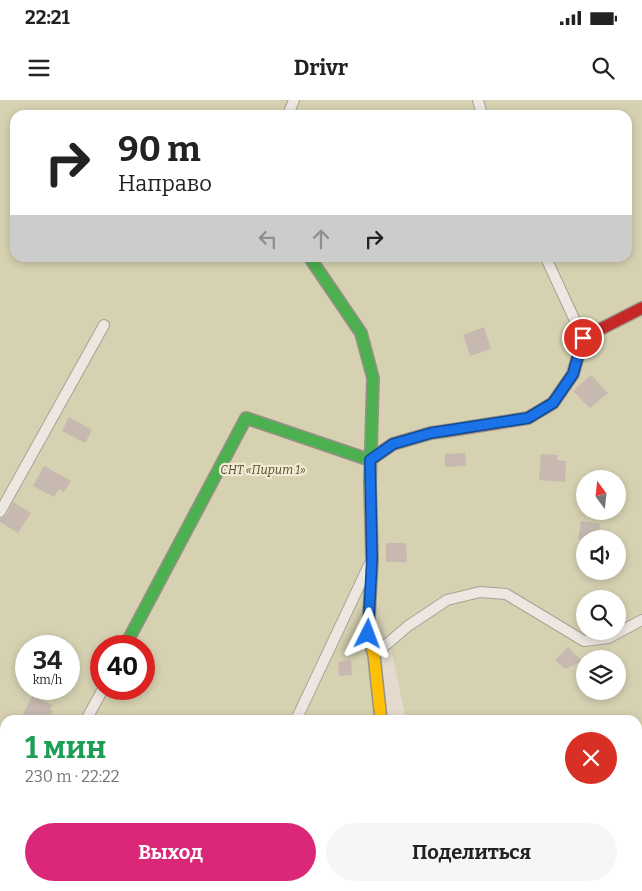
<!DOCTYPE html>
<html lang="ru">
<head>
<meta charset="utf-8">
<style>
  body { margin:0; font-family:Bitter,serif; background:#f6f6f6; color:#222; height:100vh; display:flex; flex-direction:column; font-size:19px; white-space:nowrap }
  * { box-sizing:border-box; margin:0 }
  p { font-size:16px; color:#767676 }
  .icon { flex:none; width:28px; height:28px; fill:none; stroke:currentColor; stroke-width:2; stroke-linecap:round; stroke-linejoin:round }
  .map { position:relative; flex:1; overflow:hidden }
  .drawer { position:absolute; left:0px; top:615px; width:642px; height:176px; display:flex; flex-direction:column; background:#fff; border-radius:15px 15px 0 0; box-shadow:0 2px 8px #0003 }
  .drawer>* { flex:none }
  .guide { position:absolute; left:10px; top:10px; width:622px; height:152px; border-radius:15px; box-shadow:0 2px 8px #0003; background:#fff; color:#222; overflow:hidden }
  .needle { width:32px; rotate:345deg }
  .buttons { position:absolute; left:576px; top:370px; display:grid; gap:10px }
  .buttons a { display:grid; place-items:center; width:50px; height:50px; border-radius:50%; background:#fff; box-shadow:0 2px 8px #0003; font-size:25px }
  .speed { position:absolute; left:15px; top:535px; display:flex; gap:10px; font-size:25px; font-weight:700; text-align:center }
  .speed>* { display:grid; place-content:center; width:65px; height:65px; border-radius:50%; background:#fff; box-shadow:0 2px 8px #0003; line-height:1 }
  .speed small { font-size:12px; font-weight:400 }
  .speed .limit { border:8px solid #d22; background:#fff; color:#111 }
  .pin { position:absolute; display:grid; place-items:center; width:42px; height:42px; color:#fff; margin:-21px; border:2px solid #fff; border-radius:50%; box-shadow:0 1px 5px #0007 }
  .me { position:absolute; width:55px; margin:-28px; rotate:3deg; stroke-linejoin:round; filter:drop-shadow(0 0 4px #0008) }
  .turn { display:flex; align-items:center; gap:18px; height:105px; padding:0 25px; font-size:22px }
  .turn .icon { width:65px; height:65px; stroke-width:2.5 }
  .turn b { display:block; font-size:35px; line-height:42px }
  .lanes { display:flex; align-items:center; height:48px; padding:0 25px; background:#0003; justify-content:center; gap:25px; direction:ltr }
  .lanes .off { opacity:.35 }
  .round { display:grid; place-items:center; flex:none; width:52px; height:52px; border-radius:26px; background:#f6f6f6 }
  .overview { display:flex; align-items:center; justify-content:space-between; height:85px; padding:0 25px }
  h1 { font-size:30px; font-weight:700; line-height:38px; color:#1e9e55 }
  .button { display:flex; gap:10px; margin-top:auto; padding:10px 25px }
  .button a { flex:1; height:58px; border-radius:30px; background:#db2777; color:#fff; font-size:20px; font-weight:700; line-height:58px; text-align:center }
  .button a+a { background:#f6f6f6; color:#222 }
  .status { display:flex; justify-content:space-between; align-items:center; height:35px; padding:0 25px; background:#fff; direction:ltr }
  .status svg { height:14px; fill:currentColor }
  header { display:flex; justify-content:space-between; align-items:center; height:65px; padding:0 25px; background:#fff; font-size:22px; font-weight:700 }
  .map>svg:first-child { display:block }
  .green { fill:#d5d1b1; fill-rule:evenodd }
  .building { fill:#c7b9af }
  .lines { fill:none; stroke-linecap:round; stroke-linejoin:round }
  .street-casing { stroke:#a9a197; stroke-width:12 }
  .fast-casing { stroke:#999087; stroke-width:14 }
  .slow-casing { stroke:#999087; stroke-width:14 }
  .jam-casing { stroke:#999087; stroke-width:14 }
  .street { stroke:#ece7e0; stroke-width:10 }
  .fast { stroke:#4caf50; stroke-width:11 }
  .slow { stroke:#ffc107; stroke-width:11 }
  .jam { stroke:#c62828; stroke-width:11 }
  .route-casing { stroke:#114b97; stroke-width:12 }
  .route { stroke:#1a73e8; stroke-width:9 }
  .labels { text-anchor:middle; stroke-width:4.5; stroke-linejoin:round; paint-order:stroke }
  .park-label { font-size:12px; font-style:italic; fill:#4b5227; stroke:#f4e8d5 }
</style>
</head>
<body>
<div class="status"><b>22:21</b><svg viewBox="0 0 49 12"><path d="M0 12V9h3v3zM5 12V6h3v6zM10 12V3h3v9zM15 12V0h3v12zM26 1h20v11H26zM47 4h2v5h-2z"/></svg></div>
<header><svg class="icon" aria-label="menu" viewBox="0 0 24 24"><path d="M4 6h16M4 12h16M4 18h16"/></svg>Drivr<svg class="icon" aria-label="search" viewBox="0 0 24 24"><circle cx="10" cy="10" r="6"/><path d="M15 15l6 6"/></svg></header>
<div class="map">
<svg width="642" height="791" viewBox="0 0 642 791">
  <rect width="100%" height="100%" fill="#e4dbce"/>
  <path class="green" d="M0 0H642V791H478V786H638V620H406L391 548 372 555 378 620H5V786H383V791H0ZM15 15H628V158H15ZM585 379H618V411H585ZM585 439H618V471H585ZM585 499H618V531H585ZM26 546H69V589H26ZM101 546H144V589H101ZM585 559H618V591H585Z"/>
  <g class="building">
    <polygon points="484,227 491,249 470,256 463,235"/>
    <polygon points="591,275 608,293 590,308 573,291"/>
    <polygon points="69,317 92,330 85,343 62,331"/>
    <polygon points="465,353 466,366 445,367 445,354"/>
    <polygon points="541,354 558,355 557,360 566,361 565,382 539,380"/>
    <polygon points="44,366 71,381 64,392 59,389 54,397 33,386"/>
    <polygon points="13,402 31,413 18,433 0,422 0,419 6,416"/>
    <polygon points="581,421 600,424 597,439 578,439"/>
    <polygon points="386,443 406,443 407,462 386,462"/>
    <polygon points="568,547 582,561 565,569 555,560"/>
    <polygon points="351,560 352,575 339,576 338,562"/>
    <polygon points="33,595 52,605 50,610 53,611 48,620 20,620"/>
  </g>
  <g class="lines">
    <g class="street-casing">
      <g id="street">
        <polyline points="478,0 482,15"/>
        <polyline points="288,15 294,0"/>
        <polyline points="546,158 583,238"/>
        <polyline points="0,412 104,225"/>
        <polyline points="374,555 408,526 447,500 480,492 506,494 584,541 608,538 642,520"/>
        <polyline points="86,620 103,589"/>
        <polyline points="296,620 369,465"/>
        <polyline points="0,672 5,675"/>
        <polyline points="184,786 190,791"/>
        <polyline points="196,791 199,786"/>
        <polyline points="388,791 388,786"/>
      </g>
    </g>
    <g class="fast-casing">
      <g id="fast">
        <polyline points="310,158 361,233 373,278 370,383"/>
        <polyline points="125,546 246,318 370,360 393,344 431,333 446,331"/>
      </g>
    </g>
    <g class="slow-casing">
      <polyline id="slow" points="370,383 372,459 368,534 374,555 381,620"/>
    </g>
    <g class="jam-casing">
      <polyline id="jam" points="446,331 528,318 553,303 573,274 583,238 642,208"/>
    </g>
    <use href="#street" class="street"/>
    <use href="#fast" class="fast"/>
    <use href="#slow" class="slow"/>
    <use href="#jam" class="jam"/>
  </g>
  <g class="lines">
    <g class="route-casing">
      <polyline id="route" points="368,534 372,459 370,360 393,344 431,333 528,318 553,303 573,274 583,238"/>
    </g>
    <use href="#route" class="route"/>
  </g>
  <g class="labels">
    <g class="park-label">
      <text x="263" y="374">СНТ «Пирит 1»</text>
    </g>
  </g>
</svg>
<div class="buttons">
<a><svg class="needle" viewBox="-14 -14 28 28"><path d="M0-13l5 13h-10z" fill="#e53935"/><path d="M0 13l5-13h-10z" fill="#767676"/></svg></a>
<a><svg class="icon" aria-label="sound" viewBox="0 0 24 24"><path d="M4 9h4l5-4v14l-5-4H4zM17 9q2 3 0 6"/></svg></a>
<a><svg class="icon" aria-label="search" viewBox="0 0 24 24"><circle cx="10" cy="10" r="6"/><path d="M15 15l6 6"/></svg></a>
<a><svg class="icon" aria-label="layers" viewBox="0 0 24 24"><path d="M12 4l9 5-9 5-9-5zM3 14l9 5 9-5"/></svg></a>
</div>
<div class="speed"><div>34<small>km/h</small></div><div class="limit">40</div></div>
<div class="pin" style="left:583px;top:238px;background:#d93025"><svg class="icon" aria-label="arrive" viewBox="0 0 24 24"><path d="M6 21V4h12l-3 4 3 4H6"/></svg></div>
<svg class="me" style="left:368px;top:534px" viewBox="-20 -20 40 40"><path d="M0-17L14 15 0 8-14 15z" fill="#1a73e8" stroke="#fff" stroke-width="4"/></svg>
<div class="guide">
<div class="turn"><svg class="icon" aria-label="right" viewBox="0 0 24 24"><path d="M7 20v-9h11M14 6l5 5-5 5"/></svg><div><b>90 m</b>Направо</div></div>
<div class="lanes"><svg class="icon off" aria-label="left" viewBox="0 0 24 24"><path d="M17 20v-9H6M10 6l-5 5 5 5"/></svg><svg class="icon off" aria-label="ahead" viewBox="0 0 24 24"><path d="M12 20V5M6 11l6-6 6 6"/></svg><svg class="icon" aria-label="right" viewBox="0 0 24 24"><path d="M7 20v-9h11M14 6l5 5-5 5"/></svg></div>
</div>
<section class="drawer">
<div class="overview"><div><h1>1 мин</h1><p>230 m · 22:22</p></div><a class="round" style="background:#d93025;color:#fff"><svg class="icon" aria-label="close" viewBox="0 0 24 24"><path d="M6 6l12 12M18 6L6 18"/></svg></a></div>
<div class="button"><a>Выход</a><a>Поделиться</a></div>
</section>
</div>
</body>
</html>
